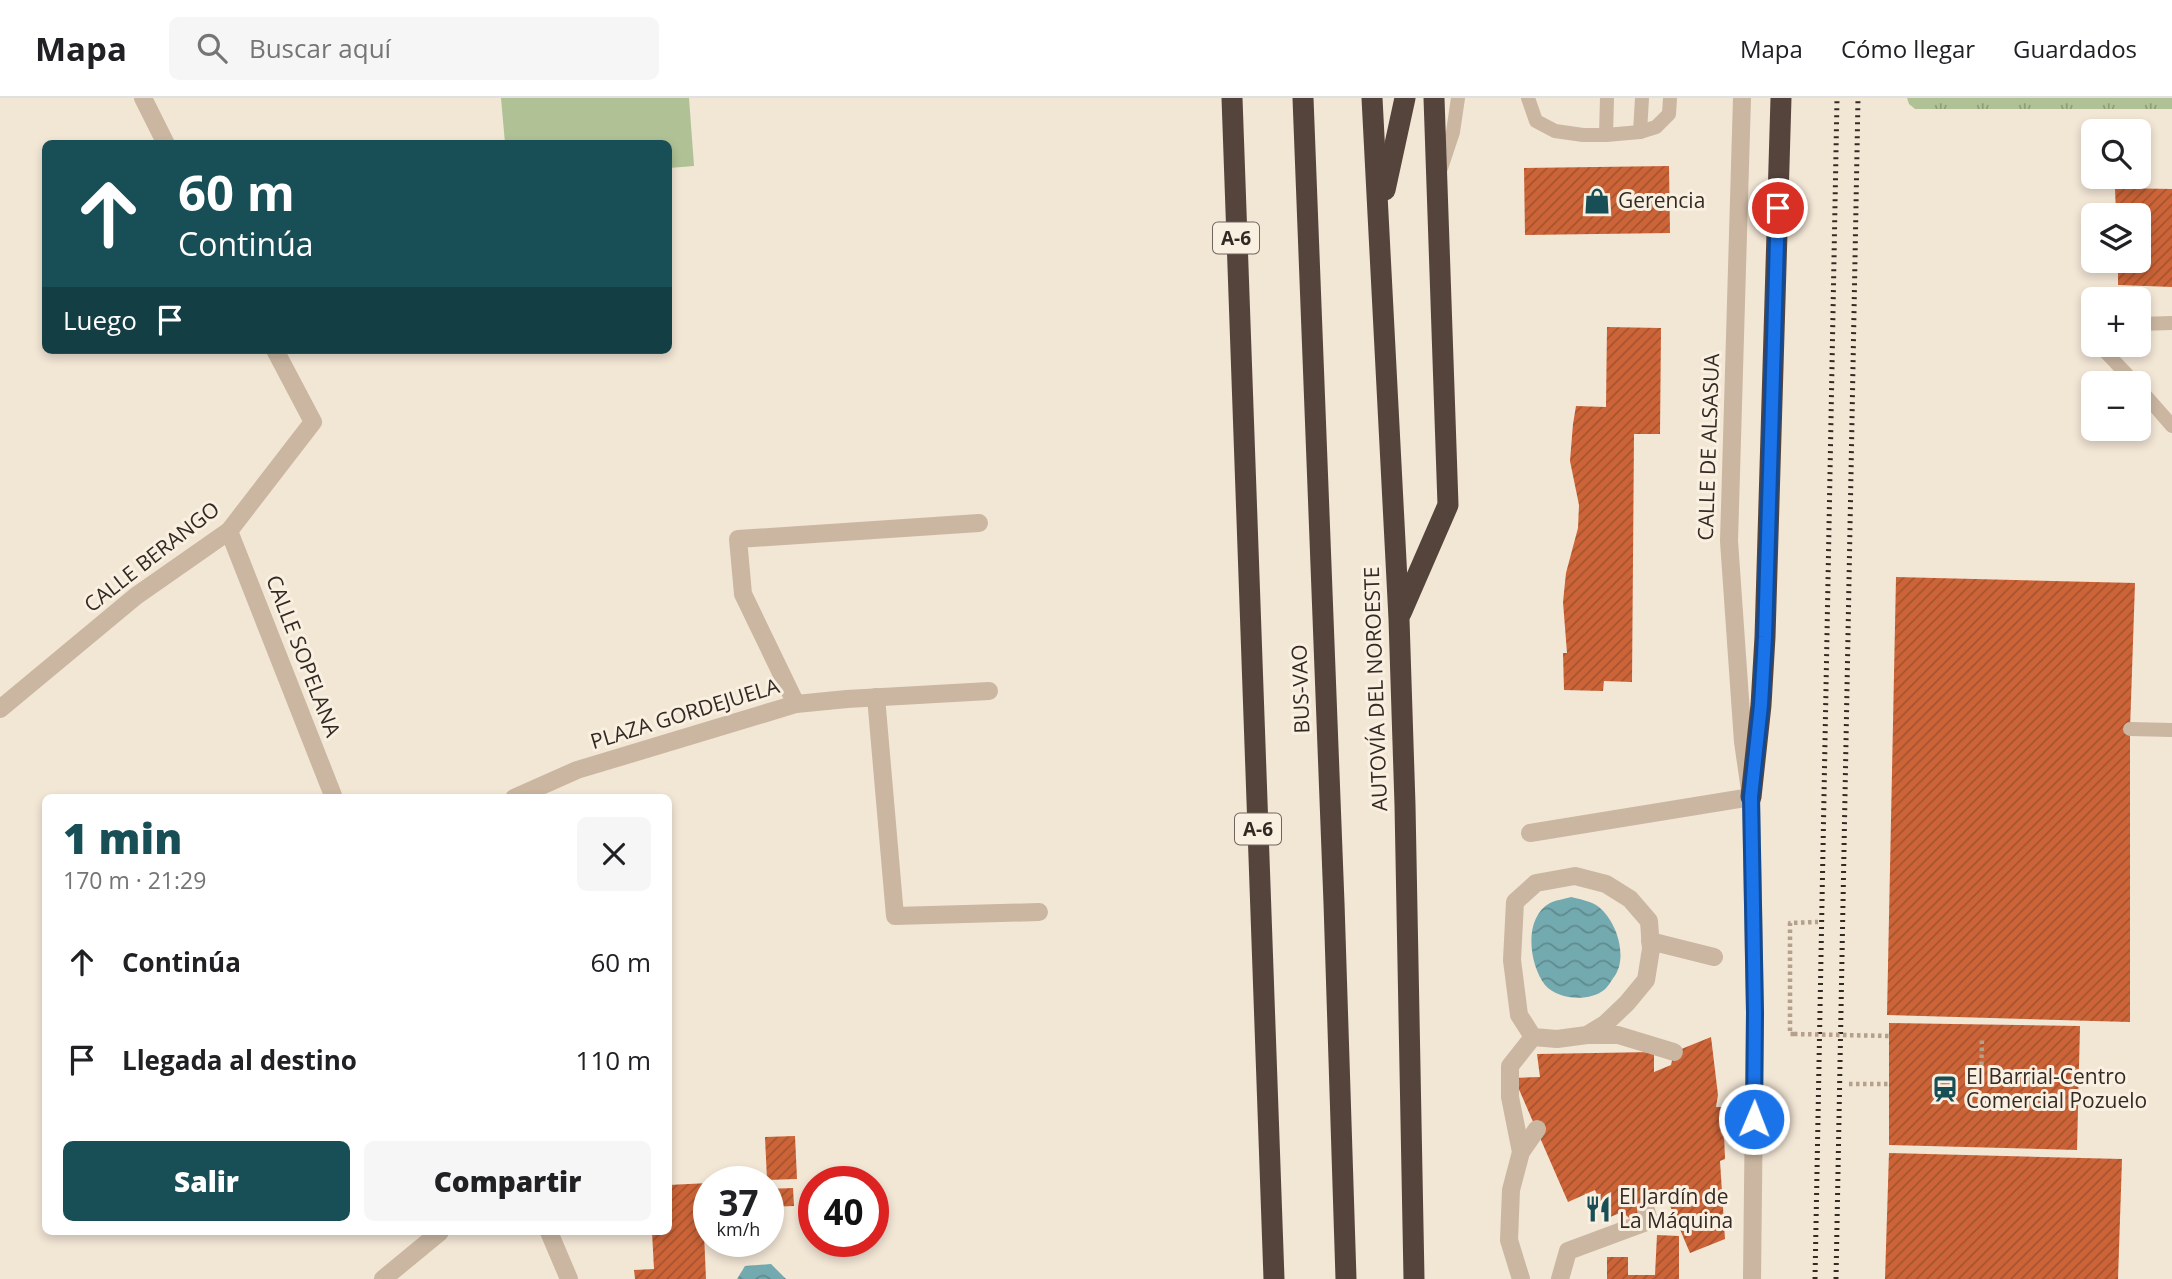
<!DOCTYPE html>
<html lang="es">
<head>
<meta charset="utf-8">
<style>
  body { margin:0; font-family:"Open Sans",sans-serif; background:#f6f6f6; color:#202124; height:100vh; display:flex; flex-direction:column; font-size:26px; white-space:nowrap }
  * { box-sizing:border-box; margin:0 }
  p { font-size:23px; color:#757577 }
  .icon { flex:none; width:38px; height:38px; fill:none; stroke:currentColor; stroke-width:2; stroke-linecap:round; stroke-linejoin:round }
  .map { position:relative; flex:1; overflow:hidden }
  .details { position:absolute; left:42px; top:696px; width:630px; height:441px; display:flex; flex-direction:column; background:#fff; border-radius:10px; box-shadow:0 4px 10px #0003 }
  .details>* { flex:none }
  .hud { position:absolute; left:42px; top:42px; width:630px; height:214px; border-radius:10px; box-shadow:0 4px 10px #0003; background:#184f56; color:#fff; overflow:hidden }
  .buttons { position:absolute; left:2081px; top:21px; display:grid; gap:14px }
  .buttons a { display:grid; place-items:center; width:70px; height:70px; border-radius:10px; background:#fff; box-shadow:0 4px 10px #0003; font-size:35px }
  .speed { position:absolute; left:693px; top:1068px; display:flex; gap:14px; font-size:35px; font-weight:700; text-align:center }
  .speed>* { display:grid; place-content:center; width:91px; height:91px; border-radius:50%; background:#fff; box-shadow:0 4px 10px #0003; line-height:1 }
  .speed small { font-size:18px; font-weight:400 }
  .speed .limit { border:10px solid #d22; background:#fff; color:#111 }
  .pin { position:absolute; display:grid; place-items:center; width:60px; height:60px; color:#fff; margin:-30px; border:4px solid #fff; border-radius:50%; box-shadow:0 2px 7px #0007 }
  .me { position:absolute; width:77px; margin:-38px; rotate:1deg; stroke-linejoin:round; filter:drop-shadow(0 0 5px #0008) }
  .turn { display:flex; align-items:center; gap:24px; height:147px; padding:0 21px; font-size:32px }
  .turn .icon { width:91px; height:91px; stroke-width:2.5 }
  .turn b { display:block; font-size:49px; line-height:60px }
  .then { display:flex; align-items:center; height:66px; padding:0 21px; background:#0003; gap:14px; font-size:26px }
  .round { display:grid; place-items:center; flex:none; width:74px; height:74px; border-radius:10px; background:#f6f6f6 }
  .summary { display:flex; align-items:center; justify-content:space-between; height:119px; padding:0 21px }
  h1 { font-size:42px; font-weight:800; line-height:52px; color:#184f56 }
  .action { display:flex; gap:14px; margin-top:auto; padding:14px 21px }
  .action a { flex:1; height:80px; border-radius:10px; background:#184f56; color:#fff; font-size:28px; font-weight:800; line-height:80px; text-align:center }
  .action a+a { background:#f6f6f6; color:#202124 }
  ul { padding:0; list-style:none }
  li { display:flex; align-items:center; gap:21px; height:98px; padding:0 21px }
  li div { flex:1 }
  li b { display:block; font-size:26px }
  li em { font-style:normal }
  header { display:flex; align-items:center; gap:42px; box-sizing:border-box; height:98px; padding:0 35px; background:#fff; border-bottom:2px solid #e0e0e0 }
  header strong { font-size:33px }
  nav { display:flex; gap:38px; margin-inline-start:auto; font-size:24px }
  .search { width:490px; height:63px; background:#f6f6f6; display:flex; align-items:center; gap:18px; box-sizing:border-box; padding:0 24px; border-radius:10px; color:#757577; font-size:26px }
  .map>svg:first-child { display:block }
  .grass { fill:url(#grass-tufts) }
  .pitch { fill:#b0c195 }
  .water { fill:url(#water-waves) }
  .building { fill:url(#building-hatch) }
  .lines { fill:none; stroke-linecap:round; stroke-linejoin:round }
  .path { stroke:#b5a08b; stroke-width:4.5; stroke-dasharray:3.5 3.5; stroke-linecap:butt }
  .service { stroke:#cab6a1; stroke-width:14 }
  .pedestrian { stroke:#cab6a1; stroke-width:18 }
  .minor { stroke:#cab6a1; stroke-width:18 }
  .tertiary { stroke:#cab6a1; stroke-width:18 }
  .motorway { stroke:#55443b; stroke-width:21 }
  .rail { stroke:#342a24; stroke-width:5; stroke-dasharray:2 5; stroke-linecap:butt }
  .path-bridge { stroke:#b5a08b; stroke-width:4.5; stroke-dasharray:3.5 3.5; stroke-linecap:butt }
  .route-casing { stroke:#114b97; stroke-width:18 }
  .route { stroke:#1a73e8; stroke-width:12 }
  .labels { text-anchor:middle; stroke-width:6; stroke-linejoin:round; paint-order:stroke }
  .shield { fill:#faf0e1; stroke:#6f655d; stroke-width:2 }
  .shield-label { font-size:19px; font-weight:bold; fill:#342a24 }
  .poi-label { font-size:21px; fill:#342a24; stroke:#faf0e1; text-anchor:start }
  .street-label { font-size:21px; fill:#342a24; stroke:#faf0e1 }
</style>
</head>
<body>
<header>
<strong>Mapa</strong>
<div class="search"><svg class="icon" aria-label="search" viewBox="0 0 24 24"><circle cx="10" cy="10" r="6"/><path d="M15 15l6 6"/></svg>Buscar aquí</div>
<nav><a>Mapa</a><a>Cómo llegar</a><a>Guardados</a></nav>
</header>
<div class="map">
<svg width="2172" height="1181" viewBox="0 0 2172 1181">
  <defs>
    <pattern id="grass-tufts" width="24" height="20" patternUnits="userSpaceOnUse" patternTransform="scale(1.75)"><rect width="24" height="20" fill="#b0c195"/><path d="M3 7l-1-3M5 7V3M7 7l1-3M15 17l-1-3M17 17v-4M19 17l1-3" fill="none" stroke="#909d79"/></pattern>
    <pattern id="water-waves" width="16" height="10" patternUnits="userSpaceOnUse" patternTransform="scale(1.75)"><rect width="16" height="10" fill="#73aab0"/><path d="M0 5q4-4 8 0t8 0" fill="none" stroke="#5f8b8f"/></pattern>
    <pattern id="building-hatch" width="6" height="6" patternUnits="userSpaceOnUse" patternTransform="scale(1.75)"><rect width="6" height="6" fill="#cc6438"/><path d="M-1 1l2-2M0 6l6-6M5 7l2-2" fill="none" stroke="#a6532f"/></pattern>
  </defs>
  <rect width="100%" height="100%" fill="#f2e6d5"/>
  <polygon class="grass" points="1907,0 2172,0 2172,11 1915,11 1909,6"/>
  <polygon class="pitch" points="501,0 689,0 694,68 669,70 668,46 505,45"/>
  <g class="water">
    <path d="M1571 799C1579 801 1589 803 1596 807 1616 820 1629 859 1614 879 1611 883 1608 889 1604 892 1589 904 1558 902 1545 887 1529 866 1523 820 1550 805 1556 802 1565 801 1571 799Z"/>
    <polygon points="771,1166 786,1181 737,1181 745,1168"/>
  </g>
  <g class="building">
    <polygon points="1669,68 1670,135 1525,137 1524,70"/>
    <polygon points="2115,90 2172,91 2172,189 2118,187 2118,163 2138,163 2138,117 2116,117"/>
    <polygon points="1607,229 1661,230 1660,336 1634,336 1632,584 1604,583 1603,593 1564,592 1563,555 1567,555 1563,504 1566,475 1578,430 1579,407 1570,363 1573,326 1576,308 1606,309"/>
    <polygon points="1896,479 2135,485 2130,631 2130,924 1887,917"/>
    <polygon points="1889,925 2080,928 2077,1052 1889,1047"/>
    <polygon points="1711,939 1718,997 1716,1009 1723,1009 1725,1061 1720,1063 1725,1141 1690,1155 1665,1096 1633,1123 1622,1114 1608,1120 1595,1092 1568,1104 1514,980 1540,979 1537,956 1654,954 1654,974 1671,967 1674,954"/>
    <polygon points="795,1038 797,1081 767,1082 765,1039"/>
    <polygon points="1889,1055 2122,1061 2118,1181 1885,1181"/>
    <polygon points="709,1085 709,1136 704,1136 706,1181 635,1181 634,1172 654,1171 652,1134 668,1134 668,1087"/>
    <polygon points="793,1090 794,1108 768,1109 768,1091"/>
    <polygon points="1657,1137 1679,1138 1679,1181 1607,1181 1607,1159 1628,1159 1628,1177 1655,1177"/>
  </g>
  <g class="lines">
    <g class="path">
      <polyline points="1794,936 1790,936 1790,825 1818,824"/>
      <polyline points="1843,937 1889,938"/>
      <polyline points="1849,986 1890,986"/>
      <polyline points="1981,988 1982,939"/>
    </g>
    <g class="service">
      <polyline points="1528,0 1536,23 1555,33 1583,37 1606,37 1640,34 1656,29 1669,16 1670,0"/>
      <polyline points="1640,34 1642,0"/>
      <polyline points="1606,37 1607,0"/>
      <polyline points="1441,70 1453,34 1458,0"/>
      <polyline points="2138,226 2172,225"/>
      <polyline points="2099,247 2135,285"/>
      <polyline points="2138,289 2172,328"/>
      <polyline points="2130,631 2172,632"/>
    </g>
    <g class="pedestrian">
      <polyline points="1650,843 1714,859"/>
      <polyline points="1589,937 1618,937 1674,954"/>
      <polyline points="1521,1054 1510,999 1510,968 1533,939 1519,917 1512,862 1515,804 1536,785 1575,778 1606,786 1630,801 1649,823 1651,851 1646,882 1627,905 1605,926 1587,937 1557,941 1533,939"/>
      <polyline points="1521,1181 1509,1142 1511,1092 1521,1054 1537,1031"/>
      <polyline points="1560,1181 1568,1153 1649,1123 1646,1112"/>
    </g>
    <g class="minor">
      <polyline points="143,0 166,46"/>
      <polyline points="229,433 334,700"/>
      <polyline points="876,599 895,818 1039,814"/>
      <polyline points="796,606 847,601 989,593"/>
      <polyline points="0,611 136,498 229,433 313,324 275,252"/>
      <polyline points="514,700 577,672 796,606 743,496 738,441 979,425"/>
      <polyline points="1530,735 1751,699"/>
      <polyline points="549,1134 569,1181"/>
      <polyline points="383,1181 440,1134"/>
    </g>
    <polyline class="tertiary" points="1742,0 1729,443 1743,644 1751,699 1755,915 1752,1181"/>
    <g class="motorway">
      <polyline points="1232,0 1274,1181"/>
      <polyline points="1303,0 1334,805 1346,1181"/>
      <polyline points="1372,0 1399,521 1405,707 1414,1181"/>
      <polyline points="1385,92 1405,0"/>
      <polyline points="1401,515 1448,407 1434,0"/>
      <polyline points="1751,699 1761,607 1765,539 1781,0"/>
    </g>
    <g class="rail">
      <polyline points="1815,1181 1837,0"/>
      <polyline points="1836,1181 1858,0"/>
    </g>
    <polyline class="path-bridge" points="1794,936 1843,937"/>
  </g>
  <g class="lines">
    <g class="route-casing">
      <polyline id="route" points="1754,1021 1755,915 1751,699 1761,607 1765,539 1778,110"/>
    </g>
    <use href="#route" class="route"/>
  </g>
  <defs>
    <g id="shop-bare" transform="scale(2.1)"><path d="M-5-2.5h2.3a2.7 3.5 0 0 1 5.4 0H5L5.5 6h-11ZM-1.5-2.5h3a1.5 2.3 0 0 0-3 0Z" fill="#184f56" stroke="#faf0e1" stroke-width="2.5" paint-order="stroke"/></g>
    <g id="station-bare" transform="scale(2.1)"><path d="M-3-6H3Q5-6 5-4V2Q5 4 3 4L4.5 6H3L1.5 4h-3L-3 6H-4.5L-3 4Q-5 4-5 2V-4Q-5-6-3-6ZM-3.5-4v3h7v-3ZM-3.5 1v1.5H-2V1ZM2 1v1.5H3.5V1Z" fill="#184f56" stroke="#faf0e1" stroke-width="2.5" paint-order="stroke"/></g>
    <g id="restaurant-bare" transform="scale(2.1)"><path d="M-5-6h1v4h1v-4h1v4h1v-4h1v5L-1.5 .5V6h-2V.5L-5-1ZM5-6V6H3V1.5H1.5Q1.5-4 5-6Z" fill="#184f56" stroke="#faf0e1" stroke-width="2.5" paint-order="stroke"/></g>
  </defs>
  <g fill-rule="evenodd">
    <use href="#shop-bare" x="1597" y="103"/>
    <use href="#station-bare" x="1945" y="991"/>
    <use href="#restaurant-bare" x="1598" y="1111"/>
  </g>
  <g class="labels">
    <g class="shield">
      <rect x="1213" y="124.5" width="46" height="31" rx="5"/>
      <rect x="1235" y="715.5" width="46" height="31" rx="5"/>
    </g>
    <g class="shield-label">
      <text x="1236" y="147">A-6</text>
      <text x="1258" y="738">A-6</text>
    </g>
    <g class="poi-label">
      <text x="1618" y="110">Gerencia</text>
      <text x="1966" y="986">El Barrial-Centro<tspan x="1966" dy="24">Comercial Pozuelo</tspan></text>
      <text x="1619" y="1106">El Jardín de<tspan x="1619" dy="24">La Máquina</tspan></text>
    </g>
    <g class="street-label">
      <text transform="translate(1709 349) rotate(-88)" y="7">CALLE DE ALSASUA</text>
      <text transform="translate(152 459) rotate(-38)" y="7">CALLE BERANGO</text>
      <text transform="translate(303 558) rotate(69)" y="7">CALLE SOPELANA</text>
      <text transform="translate(1301 591) rotate(-92)" y="7">BUS-VAO</text>
      <text transform="translate(1376 591) rotate(-92)" y="7">AUTOVÍA DEL NOROESTE</text>
      <text transform="translate(685 616) rotate(-17)" y="7">PLAZA GORDEJUELA</text>
    </g>
  </g>
</svg>
<div class="buttons">
<a><svg class="icon" aria-label="search" viewBox="0 0 24 24"><circle cx="10" cy="10" r="6"/><path d="M15 15l6 6"/></svg></a>
<a><svg class="icon" aria-label="layers" viewBox="0 0 24 24"><path d="M12 4l9 5-9 5-9-5zM3 14l9 5 9-5"/></svg></a>
<a>+</a>
<a>−</a>
</div>
<div class="speed"><div>37<small>km/h</small></div><div class="limit">40</div></div>
<div class="pin" style="left:1778px;top:110px;background:#d93025"><svg class="icon" aria-label="arrive" viewBox="0 0 24 24"><path d="M6 21V4h12l-3 4 3 4H6"/></svg></div>
<svg class="me" style="left:1754px;top:1021px" viewBox="-20 -20 40 40"><circle r="17" fill="#1a73e8" stroke="#fff" stroke-width="3"/><path d="M0-11L8 9 0 5-8 9z" fill="#fff"/></svg>
<div class="hud">
<div class="turn"><svg class="icon" aria-label="ahead" viewBox="0 0 24 24"><path d="M12 20V5M6 11l6-6 6 6"/></svg><div><b>60 m</b>Continúa</div></div>
<div class="then">Luego<svg class="icon" aria-label="arrive" viewBox="0 0 24 24"><path d="M6 21V4h12l-3 4 3 4H6"/></svg></div>
</div>
<section class="details">
<div class="summary"><div><h1>1 min</h1><p>170 m · 21:29</p></div><a class="round"><svg class="icon" aria-label="close" viewBox="0 0 24 24"><path d="M6 6l12 12M18 6L6 18"/></svg></a></div>
<ul>
<li><svg class="icon" aria-label="ahead" viewBox="0 0 24 24"><path d="M12 20V5M6 11l6-6 6 6"/></svg><div><b>Continúa</b></div><em>60 m</em></li>
<li><svg class="icon" aria-label="arrive" viewBox="0 0 24 24"><path d="M6 21V4h12l-3 4 3 4H6"/></svg><div><b>Llegada al destino</b></div><em>110 m</em></li>
</ul>
<div class="action"><a>Salir</a><a>Compartir</a></div>
</section>
</div>
</body>
</html>
